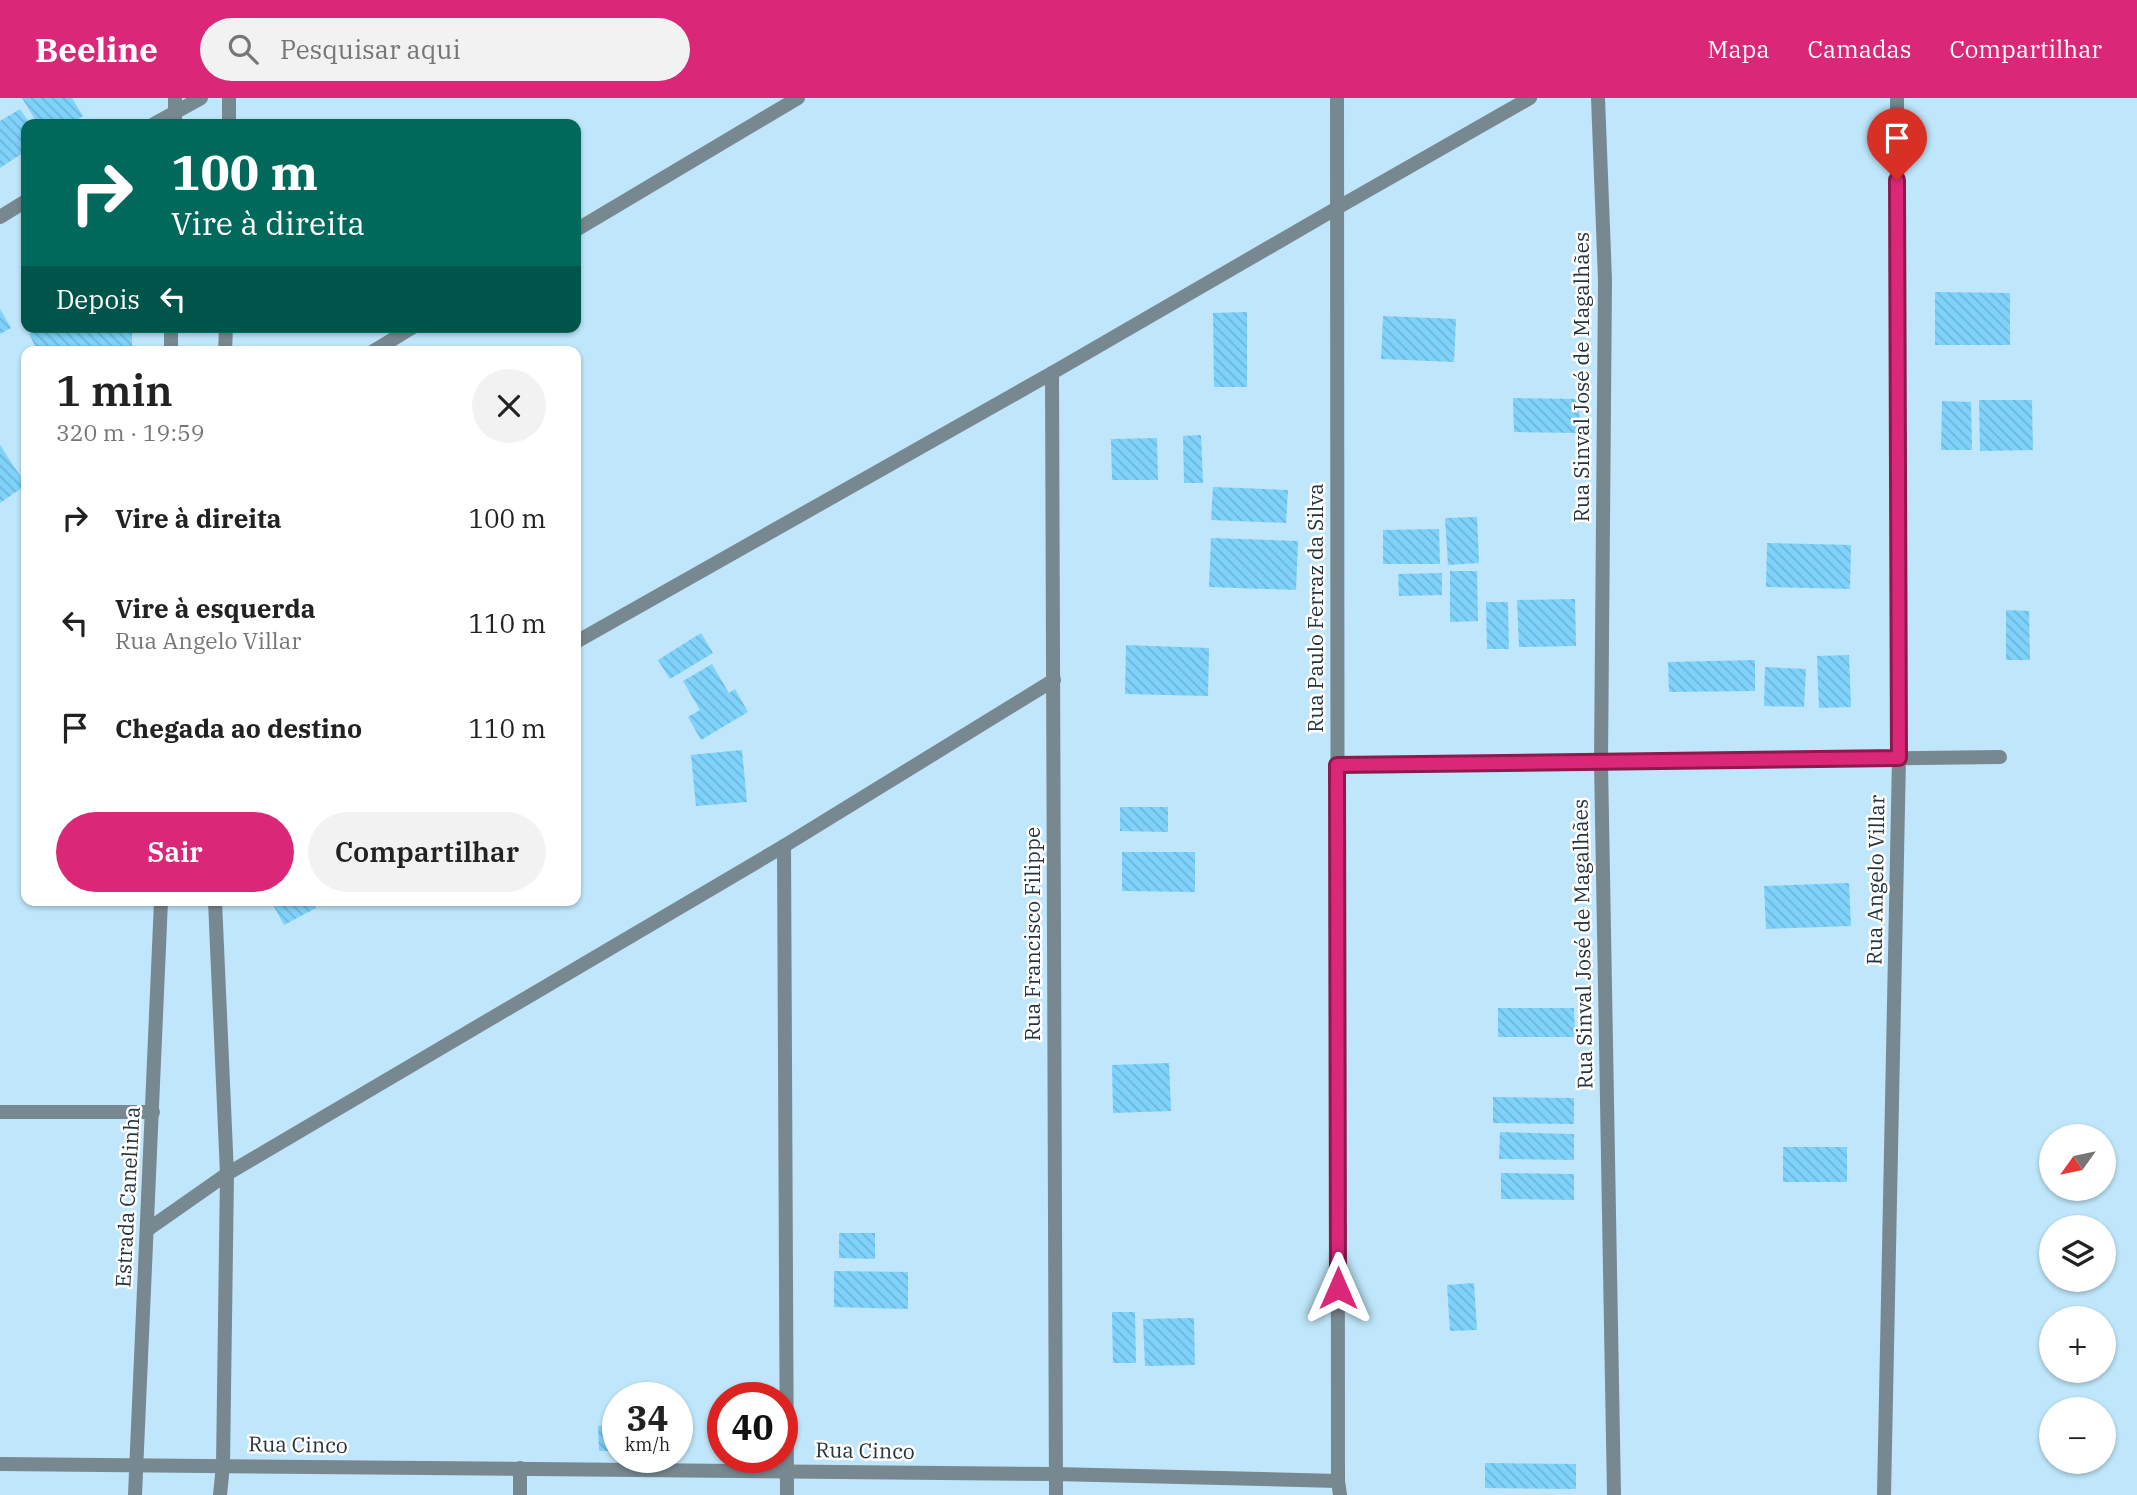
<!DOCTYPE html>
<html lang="pt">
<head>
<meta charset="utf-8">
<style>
  body { margin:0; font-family:"IBM Plex Serif",serif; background:#f2f2f2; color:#222; height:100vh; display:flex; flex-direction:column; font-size:26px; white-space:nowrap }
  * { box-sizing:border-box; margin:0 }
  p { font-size:23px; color:#767676 }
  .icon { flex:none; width:38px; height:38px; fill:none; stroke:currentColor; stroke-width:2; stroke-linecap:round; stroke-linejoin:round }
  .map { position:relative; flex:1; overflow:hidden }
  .details { position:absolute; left:21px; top:248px; width:560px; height:560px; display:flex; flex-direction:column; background:#fff; border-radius:14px; box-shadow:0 2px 5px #0004 }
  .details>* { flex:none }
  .banner { position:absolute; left:21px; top:21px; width:560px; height:214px; border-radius:14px; box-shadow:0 2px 5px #0004; background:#00695c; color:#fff; overflow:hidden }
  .needle { width:46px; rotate:237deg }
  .controls { position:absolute; left:2039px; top:1026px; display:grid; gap:14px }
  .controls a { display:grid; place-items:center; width:77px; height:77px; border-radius:50%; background:#fff; box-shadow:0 2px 5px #0004; font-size:35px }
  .speed { position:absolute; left:602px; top:1284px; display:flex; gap:14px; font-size:35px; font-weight:700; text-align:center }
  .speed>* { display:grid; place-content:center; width:91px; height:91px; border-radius:50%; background:#fff; box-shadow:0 2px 5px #0004; line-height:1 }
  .speed small { font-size:18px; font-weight:400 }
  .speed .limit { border:10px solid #d22; background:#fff; color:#111 }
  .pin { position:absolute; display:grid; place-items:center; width:60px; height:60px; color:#fff; margin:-72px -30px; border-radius:50% 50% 50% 0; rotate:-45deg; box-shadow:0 0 7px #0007 }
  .pin .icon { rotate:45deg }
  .me { position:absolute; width:77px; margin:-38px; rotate:0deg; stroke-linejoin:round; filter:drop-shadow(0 0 5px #0008) }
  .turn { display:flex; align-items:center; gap:24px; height:147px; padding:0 35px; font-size:32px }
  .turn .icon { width:91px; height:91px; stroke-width:2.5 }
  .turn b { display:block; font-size:49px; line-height:60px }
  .then { display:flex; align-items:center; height:66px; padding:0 35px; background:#0003; gap:14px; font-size:26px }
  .round { display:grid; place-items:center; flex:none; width:74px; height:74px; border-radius:37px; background:#f2f2f2 }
  .overview { display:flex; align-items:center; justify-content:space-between; height:119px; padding:0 35px }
  h1 { font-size:42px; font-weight:600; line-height:52px }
  .action { display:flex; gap:14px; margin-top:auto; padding:14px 35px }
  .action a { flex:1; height:80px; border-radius:42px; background:#db2777; color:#fff; font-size:28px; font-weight:600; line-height:80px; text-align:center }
  .action a+a { background:#f2f2f2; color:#222 }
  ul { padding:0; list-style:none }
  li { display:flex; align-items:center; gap:21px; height:105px; padding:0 35px }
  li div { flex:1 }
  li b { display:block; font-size:26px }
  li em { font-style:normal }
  header { display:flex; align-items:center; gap:42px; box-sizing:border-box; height:98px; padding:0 35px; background:#db2777; color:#fff }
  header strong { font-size:33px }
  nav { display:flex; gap:38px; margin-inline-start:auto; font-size:24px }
  .search { width:490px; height:63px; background:#f2f2f2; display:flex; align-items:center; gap:18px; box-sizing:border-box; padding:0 24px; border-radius:38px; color:#767676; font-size:26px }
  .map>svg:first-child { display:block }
  .building { fill:url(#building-back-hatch) }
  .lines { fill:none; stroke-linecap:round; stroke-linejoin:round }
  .minor { stroke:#788890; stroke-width:14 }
  .tertiary { stroke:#788890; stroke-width:14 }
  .route-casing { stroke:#8e194d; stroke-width:18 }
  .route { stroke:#db2777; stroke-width:12 }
  .labels { text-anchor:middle; stroke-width:5; stroke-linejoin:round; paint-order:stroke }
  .street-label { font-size:21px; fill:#25343c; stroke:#fff }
</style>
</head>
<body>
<header>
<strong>Beeline</strong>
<div class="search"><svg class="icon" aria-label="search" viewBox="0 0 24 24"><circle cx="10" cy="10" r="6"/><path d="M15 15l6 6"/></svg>Pesquisar aqui</div>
<nav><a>Mapa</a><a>Camadas</a><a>Compartilhar</a></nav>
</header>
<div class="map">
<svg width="2137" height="1397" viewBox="0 0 2137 1397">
  <defs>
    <pattern id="building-back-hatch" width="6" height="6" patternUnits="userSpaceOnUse" patternTransform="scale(1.75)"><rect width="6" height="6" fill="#7fd2fb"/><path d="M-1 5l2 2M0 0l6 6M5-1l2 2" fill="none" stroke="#6eb5d8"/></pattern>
  </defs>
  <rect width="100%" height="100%" fill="#bfe6fa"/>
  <g class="building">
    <polygon points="22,0 72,0 83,18 69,26 38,26"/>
    <polygon points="20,11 30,26 26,26 26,53 0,70 0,23"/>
    <polygon points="1935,194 2010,195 2010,247 1935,247"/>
    <polygon points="0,211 11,230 0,236"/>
    <polygon points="1247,214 1247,289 1214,289 1213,215"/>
    <polygon points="1383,218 1456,221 1454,264 1381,261"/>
    <polygon points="40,229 132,229 132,254 38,254 29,236"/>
    <polygon points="1513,300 1580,301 1579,335 1514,334"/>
    <polygon points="1979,302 2032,302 2033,352 1980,353"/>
    <polygon points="1942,303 1971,304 1972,352 1941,352"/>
    <polygon points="1201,337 1203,385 1184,385 1183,338"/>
    <polygon points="1157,340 1158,382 1112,382 1111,341"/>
    <polygon points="0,347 26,387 0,405"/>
    <polygon points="1213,389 1288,392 1286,425 1211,422"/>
    <polygon points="1477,419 1479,465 1448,467 1445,420"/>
    <polygon points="1439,431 1440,466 1383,466 1383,432"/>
    <polygon points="1211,440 1298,443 1296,492 1209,489"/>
    <polygon points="1767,445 1851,447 1850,491 1766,489"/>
    <polygon points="1450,473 1477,473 1478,523 1450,524"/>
    <polygon points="1442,475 1442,497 1399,498 1398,476"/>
    <polygon points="1575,501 1576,548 1519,549 1517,502"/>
    <polygon points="1486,504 1508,504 1509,551 1487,551"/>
    <polygon points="2006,512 2029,513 2030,562 2006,562"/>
    <polygon points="701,535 713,555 670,581 658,562"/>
    <polygon points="1126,547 1209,550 1208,598 1125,596"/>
    <polygon points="1849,557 1851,609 1819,610 1817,558"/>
    <polygon points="1755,562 1755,593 1669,594 1668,564"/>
    <polygon points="712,566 729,595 735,591 748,614 701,642 688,619 700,612 683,583"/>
    <polygon points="1765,569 1806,571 1804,609 1764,608"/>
    <polygon points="742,652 747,704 696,708 691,657"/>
    <polygon points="1120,709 1168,709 1168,734 1120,733"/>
    <polygon points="1122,754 1195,754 1195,794 1122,793"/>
    <polygon points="1849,785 1851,828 1766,831 1764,788"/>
    <polygon points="271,803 312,803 316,810 284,827"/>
    <polygon points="1498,910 1574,910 1575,939 1498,939"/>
    <polygon points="1169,965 1171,1013 1113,1015 1112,967"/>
    <polygon points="1493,999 1574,1000 1574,1026 1493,1025"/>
    <polygon points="1500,1034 1574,1036 1574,1062 1499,1061"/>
    <rect x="1783" y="1049" width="64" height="35"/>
    <polygon points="1501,1075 1574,1076 1574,1102 1501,1101"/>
    <polygon points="839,1135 875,1135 875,1161 839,1160"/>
    <polygon points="834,1173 908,1174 908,1211 834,1209"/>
    <polygon points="1474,1185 1477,1232 1450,1233 1447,1187"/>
    <polygon points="1112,1214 1135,1214 1136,1265 1113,1265"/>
    <polygon points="1194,1220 1195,1267 1145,1268 1143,1221"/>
    <polygon points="618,1327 618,1353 599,1353 598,1328"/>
    <polygon points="1485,1365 1576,1366 1576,1391 1485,1390"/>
  </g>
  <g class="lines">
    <g class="minor">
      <polyline points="1598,0 1605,182 1601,664 1614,1397"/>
      <polyline points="154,26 201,0"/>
      <polyline points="0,119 26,103"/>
      <polyline points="576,132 798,0"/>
      <polyline points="372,254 413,229"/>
      <polyline points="1052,275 1056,1397"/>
      <polyline points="576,544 1052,275 1337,110 1530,0"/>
      <polyline points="1337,667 2000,659"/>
      <polyline points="784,748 787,1397"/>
      <polyline points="0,1014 153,1014"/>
      <polyline points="147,1132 227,1076 784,748 1054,582"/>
      <polyline points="0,1366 1055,1376 1338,1383"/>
      <polyline points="520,1397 520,1370"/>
      <polyline points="1884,1397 1899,660 1897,0"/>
    </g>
    <g class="tertiary">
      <polyline points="1337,0 1338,1383 1340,1397"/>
      <polyline points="175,26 175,0"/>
      <polyline points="229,26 229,0"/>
      <polyline points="171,254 171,229"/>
      <polyline points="225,254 226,229"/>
      <polyline points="215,803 227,1076 223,1367 220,1397"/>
      <polyline points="135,1397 161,803"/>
    </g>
  </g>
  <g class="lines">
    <g class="route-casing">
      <polyline id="route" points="1338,1190 1337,667 1899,660 1897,82"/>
    </g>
    <use href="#route" class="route"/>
  </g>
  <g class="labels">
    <g class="street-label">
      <text transform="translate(1582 279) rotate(-90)" y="7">Rua Sinval José de Magalhães</text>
      <text transform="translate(1316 510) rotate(-90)" y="7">Rua Paulo Ferraz da Silva</text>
      <text transform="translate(1876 782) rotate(-89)" y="7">Rua Angelo Villar</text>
      <text transform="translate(1033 836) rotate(-90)" y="7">Rua Francisco Filippe</text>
      <text transform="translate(1583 846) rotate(-91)" y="7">Rua Sinval José de Magalhães</text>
      <text transform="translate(128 1099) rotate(-87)" y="7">Estrada Canelinha</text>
      <text transform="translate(298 1347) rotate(1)" y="7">Rua Cinco</text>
      <text transform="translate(865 1353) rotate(1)" y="7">Rua Cinco</text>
    </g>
  </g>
</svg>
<div class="controls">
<a><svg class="needle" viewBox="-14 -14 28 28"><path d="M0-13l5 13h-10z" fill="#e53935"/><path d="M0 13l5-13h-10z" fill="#767676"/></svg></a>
<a><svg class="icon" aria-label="layers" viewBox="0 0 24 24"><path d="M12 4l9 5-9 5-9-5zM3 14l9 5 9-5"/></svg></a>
<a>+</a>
<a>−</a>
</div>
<div class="speed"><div>34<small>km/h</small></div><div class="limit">40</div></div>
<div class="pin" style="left:1897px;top:82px;background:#d93025"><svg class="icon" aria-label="arrive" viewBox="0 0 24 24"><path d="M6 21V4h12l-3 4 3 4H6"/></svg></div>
<svg class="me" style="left:1338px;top:1190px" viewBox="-20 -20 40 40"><path d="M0-17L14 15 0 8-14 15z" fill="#db2777" stroke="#fff" stroke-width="4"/></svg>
<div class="banner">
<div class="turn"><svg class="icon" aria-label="right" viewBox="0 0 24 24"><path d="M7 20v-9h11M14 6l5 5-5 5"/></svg><div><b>100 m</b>Vire à direita</div></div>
<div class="then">Depois<svg class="icon" aria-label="left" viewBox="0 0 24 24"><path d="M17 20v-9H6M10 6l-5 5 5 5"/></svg></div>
</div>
<section class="details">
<div class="overview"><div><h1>1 min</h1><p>320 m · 19:59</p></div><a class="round"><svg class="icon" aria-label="close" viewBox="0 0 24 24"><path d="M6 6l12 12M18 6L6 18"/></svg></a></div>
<ul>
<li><svg class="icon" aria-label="right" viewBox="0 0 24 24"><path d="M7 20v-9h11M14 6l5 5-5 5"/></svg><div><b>Vire à direita</b></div><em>100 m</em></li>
<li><svg class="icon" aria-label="left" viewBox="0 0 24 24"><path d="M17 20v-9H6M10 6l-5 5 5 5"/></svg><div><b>Vire à esquerda</b><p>Rua Angelo Villar</p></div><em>110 m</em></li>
<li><svg class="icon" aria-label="arrive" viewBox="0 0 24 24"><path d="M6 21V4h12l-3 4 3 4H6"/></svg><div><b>Chegada ao destino</b></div><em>110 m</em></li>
</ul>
<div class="action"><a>Sair</a><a>Compartilhar</a></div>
</section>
</div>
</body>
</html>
